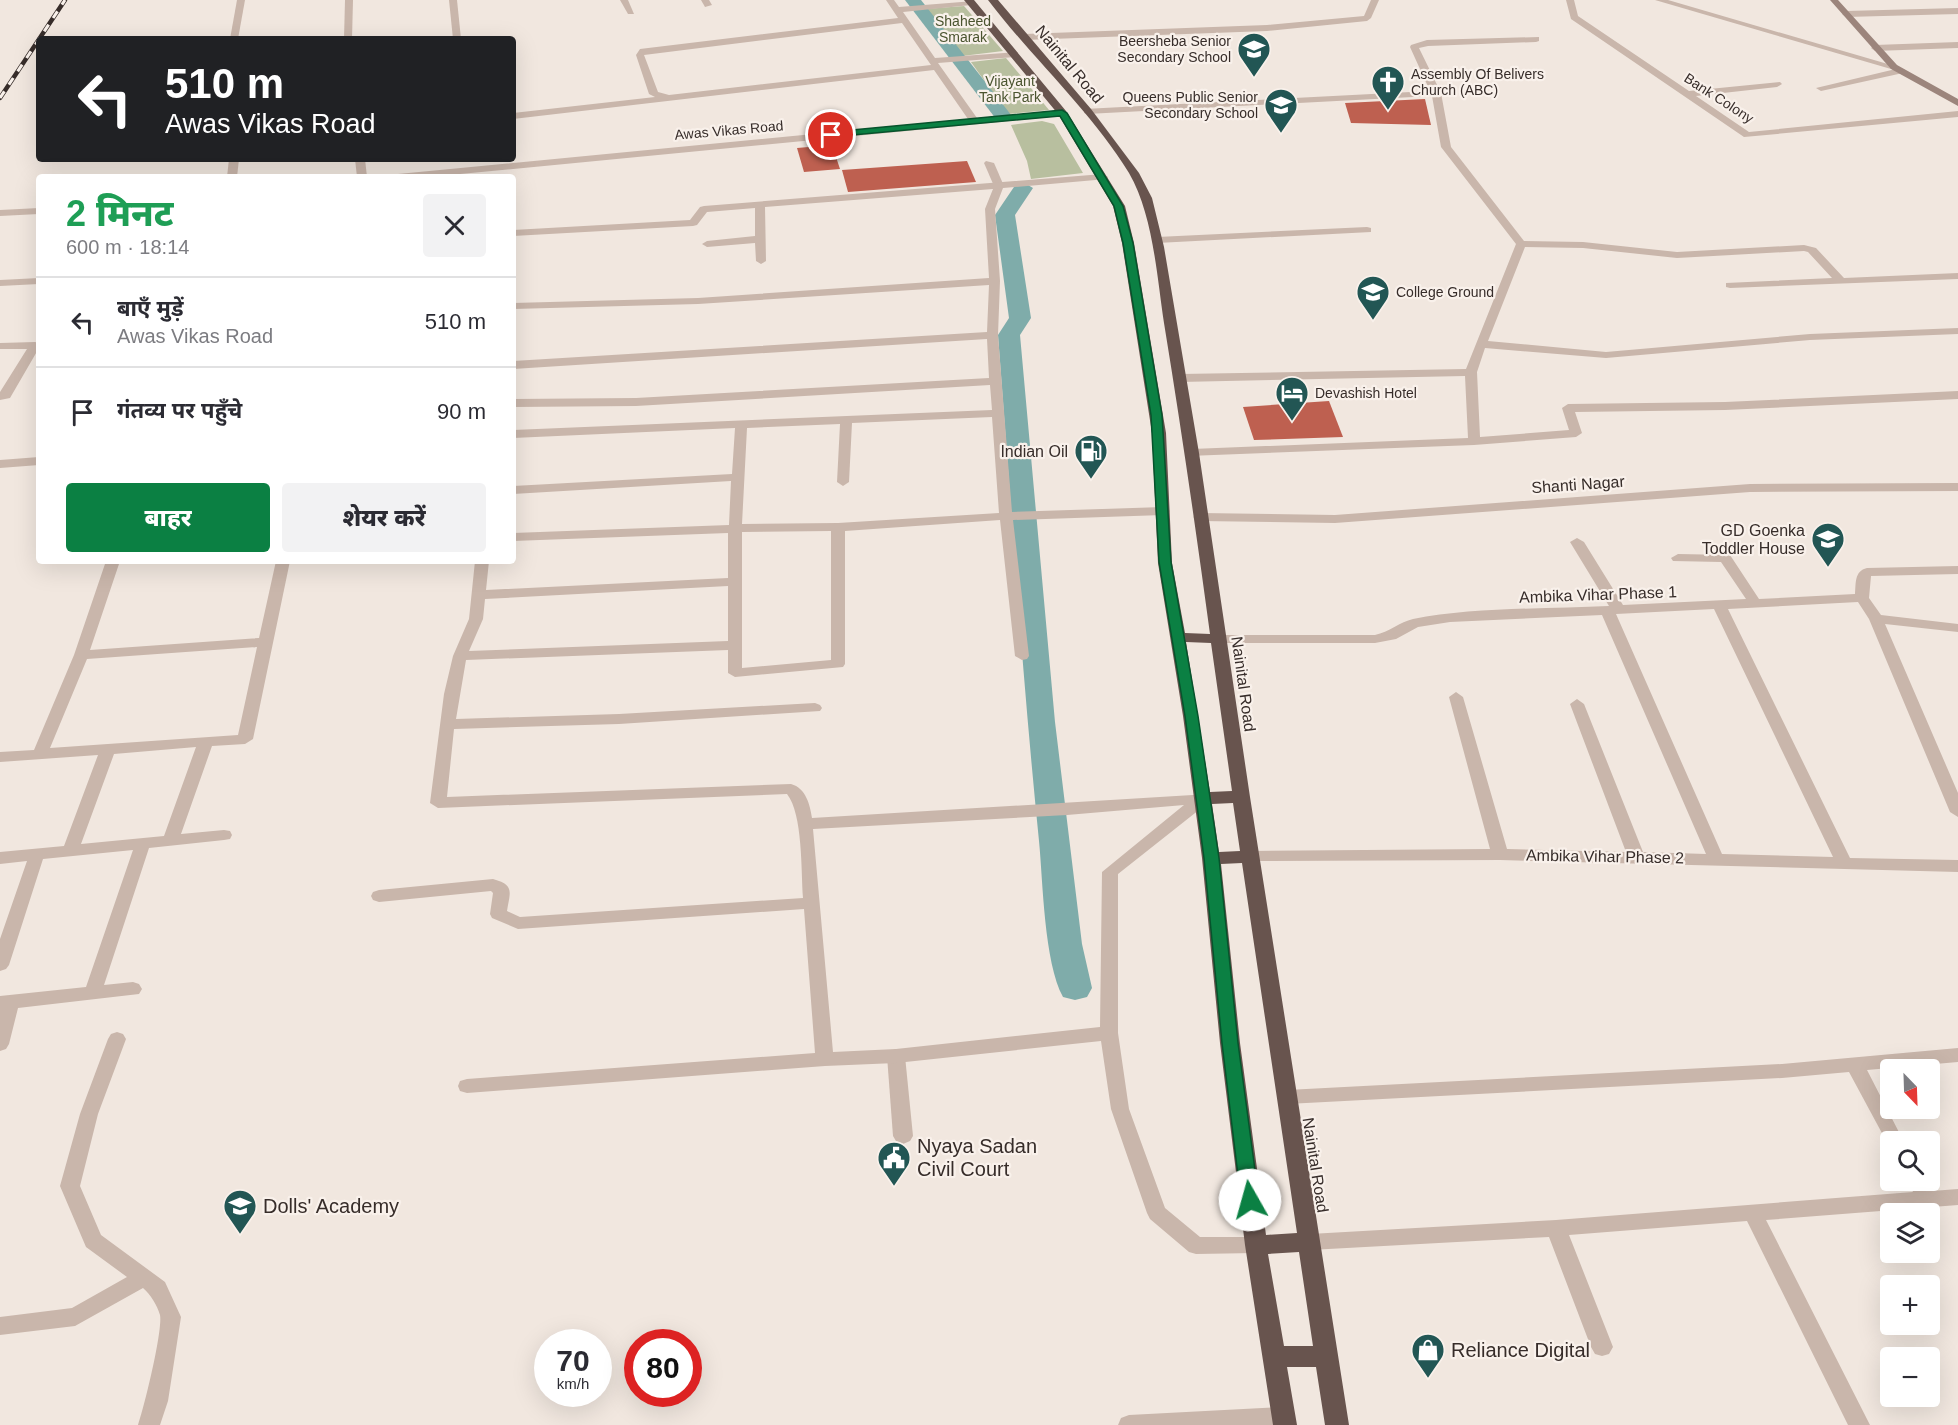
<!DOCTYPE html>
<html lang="hi">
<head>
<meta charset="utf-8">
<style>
  body { margin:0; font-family:Helvetica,"Noto Sans Devanagari",sans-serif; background:#f2f2f3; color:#2b2b33; height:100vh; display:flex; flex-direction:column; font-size:22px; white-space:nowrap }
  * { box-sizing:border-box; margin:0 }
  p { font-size:20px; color:#7c7c81 }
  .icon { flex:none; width:33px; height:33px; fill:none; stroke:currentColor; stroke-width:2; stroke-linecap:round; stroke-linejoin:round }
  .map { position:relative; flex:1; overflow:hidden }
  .drawer { position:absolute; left:36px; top:174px; width:480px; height:390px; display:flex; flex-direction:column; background:#fff; border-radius:6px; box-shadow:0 6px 24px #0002 }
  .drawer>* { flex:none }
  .top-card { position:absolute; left:36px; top:36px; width:480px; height:126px; border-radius:6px; box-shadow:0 6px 24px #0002; background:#202124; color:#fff; overflow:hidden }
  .needle { width:39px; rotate:157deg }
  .buttons { position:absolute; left:1880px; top:1059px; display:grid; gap:12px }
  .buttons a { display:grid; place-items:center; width:60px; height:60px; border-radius:6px; background:#fff; box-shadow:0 6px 24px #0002; font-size:30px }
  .speed { position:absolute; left:534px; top:1329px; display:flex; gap:12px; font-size:30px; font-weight:700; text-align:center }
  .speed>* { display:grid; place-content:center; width:78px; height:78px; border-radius:50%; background:#fff; box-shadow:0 6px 24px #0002; line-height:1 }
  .speed small { font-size:15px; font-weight:400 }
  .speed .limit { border:9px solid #d22; background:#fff; color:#111 }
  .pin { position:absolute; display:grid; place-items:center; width:51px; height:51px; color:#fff; margin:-26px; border:3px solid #fff; border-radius:50%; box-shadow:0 2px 6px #0007 }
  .me { position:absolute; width:66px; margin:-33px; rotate:353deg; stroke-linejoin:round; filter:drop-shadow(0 0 4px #0008) }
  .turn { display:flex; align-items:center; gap:21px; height:126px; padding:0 30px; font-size:27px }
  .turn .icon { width:78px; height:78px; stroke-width:2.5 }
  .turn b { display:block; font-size:42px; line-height:51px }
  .round { display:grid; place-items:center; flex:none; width:63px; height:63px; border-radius:6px; background:#f2f2f3 }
  .summary { display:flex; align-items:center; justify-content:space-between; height:102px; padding:0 30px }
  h1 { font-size:36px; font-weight:800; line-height:45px; color:#1e9e55 }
  .action { display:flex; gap:12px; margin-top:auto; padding:12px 30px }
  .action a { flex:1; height:69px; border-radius:6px; background:#0b8043; color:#fff; font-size:24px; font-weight:800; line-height:69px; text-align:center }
  .action a+a { background:#f2f2f3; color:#2b2b33 }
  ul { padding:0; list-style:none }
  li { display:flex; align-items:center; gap:18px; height:90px; padding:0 30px; border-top:2px solid #e1e1e2 }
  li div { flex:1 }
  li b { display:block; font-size:22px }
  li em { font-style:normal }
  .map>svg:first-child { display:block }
  .green { fill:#b8bf9f }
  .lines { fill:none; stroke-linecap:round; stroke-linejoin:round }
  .canal { fill:#7facaa; fill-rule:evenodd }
  .building { fill:#be6050 }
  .service { fill:#c9b6ab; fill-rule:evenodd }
  .minor { fill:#c9b6ab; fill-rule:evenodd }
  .tertiary { fill:#c9b6ab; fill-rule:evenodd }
  .secondary { fill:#9c857c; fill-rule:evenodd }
  .trunk { fill:#68544e; fill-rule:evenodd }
  .rail-casing { stroke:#372d2a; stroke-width:4.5 }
  .rail { stroke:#f9f1eb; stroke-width:3; stroke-dasharray:8; stroke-linecap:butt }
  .route { fill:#0b8043; stroke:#07532c; stroke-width:1.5 }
  .labels { text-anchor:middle; stroke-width:4.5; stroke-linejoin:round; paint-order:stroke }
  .far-park-label { font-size:14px; fill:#4a542f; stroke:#f9f1eb }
  .far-poi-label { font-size:14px; fill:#372d2a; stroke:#f9f1eb; text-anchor:start }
  .far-street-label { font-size:14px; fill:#372d2a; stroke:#f9f1eb }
  .street-label { font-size:16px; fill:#372d2a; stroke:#f9f1eb }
  .poi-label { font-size:16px; fill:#372d2a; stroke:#f9f1eb; text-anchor:end }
  .near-poi-label { font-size:20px; fill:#372d2a; stroke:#f9f1eb; text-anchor:start }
</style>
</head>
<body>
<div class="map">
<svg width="1958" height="1425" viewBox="0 0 1958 1425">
  <rect width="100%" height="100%" fill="#f1e7df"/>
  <g class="green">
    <polygon points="964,6 1003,51 962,56 925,9"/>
    <polygon points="1006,58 1049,110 1008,114 971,62"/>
    <polygon points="1042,121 1054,124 1083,173 1031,179 1027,161 1011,125"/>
  </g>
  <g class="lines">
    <g class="canal">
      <polygon points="905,0 921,0 1008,111 1011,115 1008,119 996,119"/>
      <path d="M1023 182 1033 188 1015 215 1031 318 1020 335 1055 722 1082 944 1092 988 1087 997 1075 1000 1063 997C1044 962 1043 882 1039 841 1022 673 1011 504 998 335L1009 318 995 215 1016 184Z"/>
    </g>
  </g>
  <g class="building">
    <polygon points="1425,99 1431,125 1351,123 1345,103"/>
    <polygon points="832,145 840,169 804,172 797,148"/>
    <polygon points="967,161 976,182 848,192 842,170"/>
    <polygon points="1329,401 1343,437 1254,440 1243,407"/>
  </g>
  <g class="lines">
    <g class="service">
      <polygon points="229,159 239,159 237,177 227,177"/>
      <polygon points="986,161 994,163 1004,186 1003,188 994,186 984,163"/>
      <polygon points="1367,227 1371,228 1371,232 1157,243 1152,240 1157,237"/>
      <polygon points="896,1049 902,1051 905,1056 913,1136 910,1141 903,1144 896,1141 893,1136 887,1056 890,1051"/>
    </g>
    <g class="minor">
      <polygon points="237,0 245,0 238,39 230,39"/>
      <polygon points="345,0 353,0 352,39 344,39"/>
      <polygon points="449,0 457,0 461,39 453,39"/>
      <polygon points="620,0 628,0 634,14 628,14"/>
      <polygon points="701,0 709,0 712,5 705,7"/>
      <path d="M886 0H894L899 7 974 1 975 3 971 5 903 12 935 58 1018 52V56L1015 57 938 63 977 118 1062 110 1067 113 1062 116 429 177H393L398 174 968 119 934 70 513 119V113L655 97 649 94 636 55 640 49 898 18ZM902 23 931 65 669 95 658 92 644 55Z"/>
      <polygon points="1371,0 1379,0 1371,18 1367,21 1267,31 1024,40 1020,37 1024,34 1267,25 1364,16"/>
      <polygon points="1566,0 1574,0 1578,16 1689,91 1780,82 1782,84 1777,87 1696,96 1749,132 1958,111 1958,117 1744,137 1571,19"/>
      <polygon points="1958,8 1958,14 1846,17 1842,14 1846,11"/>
      <polygon points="1539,37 1539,41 1536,42 1428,46 1419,48 1441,93 1451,147 1524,241 1583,242 1677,252 1804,245 1816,248 1844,278 1958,273 1958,279 1730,288 1726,287 1726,283 1832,278 1808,252 1804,251 1677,258 1583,248 1525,247 1488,341 1606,352 1810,334 1958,328 1958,334 1810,340 1606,358 1485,348 1477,372 1480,437 1569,430 1562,408 1568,404 1725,402 1958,391 1958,399 1725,410 1575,412 1582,433 1576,437 1474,445 1188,456 1188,450 1192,449 1468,438 1465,376 1180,382 1174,378 1180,374 1466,369 1516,244 1441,147 1432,96 1087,114 1084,113 1084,109 1430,91 1410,47 1411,45 1427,40"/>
      <polygon points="1958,42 1958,48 1875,51 1871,48 1875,45"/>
      <polygon points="1900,68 1903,69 1903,73 1821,91 1816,88"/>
      <polygon points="355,159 365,159 367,177 357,177"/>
      <path d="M1103 174 1108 177 1107 179 1003 188 995 209 1000 281 998 335 1012 512 1163 507 1170 511 1163 515 1013 520 1029 656 1027 659 1022 660 1015 656 1000 520 845 531V664L843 667 735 677 728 673V650L466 660 456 719 619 714 815 703 820 705 822 708 820 711 619 724 454 729 447 797 791 784C806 788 810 805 812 818L1209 794 1211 798 1209 802 1118 874V1033L1129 1109 1165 1208 1200 1237H1256L1263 1239 1266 1245 1263 1251 1256 1253 1196 1254 1189 1252 1150 1219 1147 1213 1111 1109 1101 1041 896 1063 825 1066 467 1093 460 1091 458 1086 460 1081 467 1079 815 1053 804 909 518 929 492 918 490 914 493 893 491 891 379 902 373 900 371 896 373 892 379 890 493 879C515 885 510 892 507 911L520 917 803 898C801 871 803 814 787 794L438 808 430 803 444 694 453 656 469 619 475 561H489L486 590 728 578V533L513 541V533L729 525 731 481 513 494V486L732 474 735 428 513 438V430L992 410 990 385 636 406 513 407V399L636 398 989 378 987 339 513 369V361L987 332 989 285 698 304 513 309V303L698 298 989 278 985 209 993 189 765 207 766 261 761 264 756 261 755 243 707 247 702 244 707 241 755 236V208L707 212 697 225 693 226 513 236V230L690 220 700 207 704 206ZM992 417 999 513 838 523 742 524 747 428 840 424 837 482 843 486 849 482 852 423ZM831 531V660L742 668V532ZM728 586V641L469 651 483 619 485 599ZM1184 805 1102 872 1100 1027 896 1049 833 1052 813 829 1067 815Z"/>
      <polygon points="39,208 39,214 0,216 0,210"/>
      <polygon points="39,278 39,284 0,286 0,280"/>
      <polygon points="35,342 39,343 39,348 10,398 0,400 0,392 27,349 0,349 0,343"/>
      <polygon points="39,457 39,465 0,468 0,460"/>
      <polygon points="1958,483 1958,491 1750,492 1335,523 1200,521 1193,517 1200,513 1335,515 1750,484"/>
      <path d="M1577 538 1584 542 1623 605 1746 599 1721 562 1673 561 1671 558 1678 554 1730 555 1759 599 1855 594C1856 584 1854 571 1867 568L1958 566V574L1871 576 1869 598 1881 615 1958 624V632L1885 624 1958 793V817L1950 812 1869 619 1858 602 1728 609 1850 858 1958 860V872L1500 860 1246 861 1244 857 1246 853 1252 851 1490 849 1449 697 1456 692 1463 697 1507 849 1626 852 1570 704 1577 699 1584 704 1643 852 1706 854 1602 615 1450 622 1418 627 1396 639 1375 643H1220L1213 639 1220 635H1375C1389 632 1400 622 1413 619 1473 607 1548 609 1609 606L1570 542ZM1714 609 1833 857 1722 854 1616 614Z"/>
      <path d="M106 561H120L90 650 259 638 276 561H290L253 739 245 744 212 746 181 834 224 830 230 831 232 835 230 839 224 840 149 848 104 985 133 982 139 984 142 989 139 994 18 1008 9 1044 6 1049 0 1051V996L86 987 133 850 43 859 9 965 6 969 0 971V939L27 861 0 864V852L64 846 98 755 0 762V752L34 750 74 655ZM257 647 238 735 50 748 87 659ZM196 747 164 836 81 844 114 754Z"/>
      <path d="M117 1032 123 1034 126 1039 98 1114 80 1186 101 1235 165 1282 181 1317 168 1401 160 1425H138C144 1408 163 1330 160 1315 157 1305 151 1295 143 1288L75 1326 0 1335V1317L72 1308 127 1277 86 1247 60 1186 80 1114 108 1039 111 1034Z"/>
      <polygon points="1958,1048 1958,1062 1867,1070 1904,1142 1890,1142 1890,1148 1849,1072 1782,1078 1287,1104 1280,1102 1278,1097 1280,1092 1287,1090 1782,1064"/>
      <polygon points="1907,1180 1926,1180 1932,1191 1958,1189 1958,1205 1766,1220 1870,1425 1848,1425 1747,1221 1569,1235 1613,1347 1609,1354 1602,1356 1595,1354 1591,1347 1549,1237 1310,1250 1303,1248 1300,1242 1303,1236 1310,1234 1556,1220 1913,1192"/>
      <polygon points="1284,1407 1292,1410 1295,1417 1289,1425 1118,1425 1121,1418 1129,1415"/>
    </g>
    <polygon class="tertiary" points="1655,0 1668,0 1898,67 1891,69"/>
    <polygon class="secondary" points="1830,0 1838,0 1897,65 1958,99 1958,106 1891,69"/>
    <path class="trunk" d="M964 0H974L1066 111 1125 206 1134 243 1166 433 1172 563 1185 633 1210 634C1196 530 1181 427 1164 323 1157 277 1153 214 1129 173 1090 110 1033 59 988 0H998L1091 109 1139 173 1152 198 1164 247 1199 453 1250 797 1349 1425H1325L1316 1367H1287L1297 1425H1273L1245 1245 1220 1043 1202 858 1183 716 1158 563 1152 433 1122 243 1113 206 1058 114ZM1186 642 1211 643 1232 791 1210 792ZM1233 803 1240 851 1219 852 1212 804ZM1242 863 1297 1233 1266 1235 1240 1043 1221 864ZM1299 1252 1313 1346H1284L1268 1254Z"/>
    <g class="rail-casing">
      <polyline id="rail" points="0,98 65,0"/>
    </g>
    <use href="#rail" class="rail"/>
  </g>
  <polygon class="route" points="1062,110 1067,113 1123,206 1133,243 1162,415 1171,562 1198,716 1219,858 1238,1043 1259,1200 1256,1205 1250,1208 1244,1205 1241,1200 1222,1043 1204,858 1185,716 1159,562 1151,415 1123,243 1114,206 1060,116 831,137 827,135 831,132"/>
  <defs>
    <g id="school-pin" transform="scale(1.725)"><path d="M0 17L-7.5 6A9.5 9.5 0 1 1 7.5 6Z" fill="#225654" stroke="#f9f1eb"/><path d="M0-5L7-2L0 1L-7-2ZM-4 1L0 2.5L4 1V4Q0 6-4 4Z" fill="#fff"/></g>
    <g id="church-pin" transform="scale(1.725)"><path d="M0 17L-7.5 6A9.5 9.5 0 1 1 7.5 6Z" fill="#225654" stroke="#f9f1eb"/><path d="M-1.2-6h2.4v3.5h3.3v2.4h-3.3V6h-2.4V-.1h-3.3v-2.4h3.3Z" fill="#fff"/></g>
    <g id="university-pin" transform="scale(1.725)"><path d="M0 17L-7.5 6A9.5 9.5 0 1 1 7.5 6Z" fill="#225654" stroke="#f9f1eb"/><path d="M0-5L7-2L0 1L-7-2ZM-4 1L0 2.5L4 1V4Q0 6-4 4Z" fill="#fff"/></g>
    <g id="hotel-pin" transform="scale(1.725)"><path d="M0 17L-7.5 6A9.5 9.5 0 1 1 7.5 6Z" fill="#225654" stroke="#f9f1eb"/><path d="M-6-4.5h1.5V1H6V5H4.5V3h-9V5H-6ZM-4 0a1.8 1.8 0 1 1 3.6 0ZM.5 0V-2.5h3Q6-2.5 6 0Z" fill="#fff"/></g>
    <g id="fuel-pin" transform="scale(1.725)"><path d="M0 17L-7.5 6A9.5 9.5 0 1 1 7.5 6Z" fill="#225654" stroke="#f9f1eb"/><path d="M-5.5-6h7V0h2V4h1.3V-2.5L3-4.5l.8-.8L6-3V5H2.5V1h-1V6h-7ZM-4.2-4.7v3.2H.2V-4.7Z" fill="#fff"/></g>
    <g id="civic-pin" transform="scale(1.725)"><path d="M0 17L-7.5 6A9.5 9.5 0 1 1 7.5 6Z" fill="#225654" stroke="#f9f1eb"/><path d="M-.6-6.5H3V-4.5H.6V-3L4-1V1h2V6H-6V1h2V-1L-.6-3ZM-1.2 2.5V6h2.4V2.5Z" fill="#fff"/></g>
    <g id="shop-pin" transform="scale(1.725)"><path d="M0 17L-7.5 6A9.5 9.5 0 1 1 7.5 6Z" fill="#225654" stroke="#f9f1eb"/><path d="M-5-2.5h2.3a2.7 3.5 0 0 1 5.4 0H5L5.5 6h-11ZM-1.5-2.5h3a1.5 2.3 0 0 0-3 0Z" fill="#fff"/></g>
  </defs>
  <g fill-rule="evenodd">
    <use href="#school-pin" x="1254" y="49"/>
    <use href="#church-pin" x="1388" y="82"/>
    <use href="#school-pin" x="1281" y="105"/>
    <use href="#university-pin" x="1373" y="292"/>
    <use href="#hotel-pin" x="1292" y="393"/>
    <use href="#fuel-pin" x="1091" y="451"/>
    <use href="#school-pin" x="1828" y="539"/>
    <use href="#civic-pin" x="894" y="1158"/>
    <use href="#school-pin" x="240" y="1206"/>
    <use href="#shop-pin" x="1428" y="1350"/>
  </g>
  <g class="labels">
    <g class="far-park-label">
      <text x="963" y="26">Shaheed<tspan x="963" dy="16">Smarak</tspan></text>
      <text x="1010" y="86">Vijayant<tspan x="1010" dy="16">Tank Park</tspan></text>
    </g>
    <g class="far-poi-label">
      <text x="1231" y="46" text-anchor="end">Beersheba Senior<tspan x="1231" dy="16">Secondary School</tspan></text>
      <text x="1411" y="79">Assembly Of Belivers<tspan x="1411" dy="16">Church (ABC)</tspan></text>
      <text x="1258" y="102" text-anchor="end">Queens Public Senior<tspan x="1258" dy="16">Secondary School</tspan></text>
      <text x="1396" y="297">College Ground</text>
      <text x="1315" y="398">Devashish Hotel</text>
    </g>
    <g class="far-street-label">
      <text transform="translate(1719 98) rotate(33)" y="5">Bank Colony</text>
      <text transform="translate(729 130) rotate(-5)" y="5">Awas Vikas Road</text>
    </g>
    <g class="street-label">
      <text transform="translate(1070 64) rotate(50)" y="6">Nainital Road</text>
      <text transform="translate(1578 484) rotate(-4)" y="6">Shanti Nagar</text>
      <text transform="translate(1598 594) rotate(-2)" y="6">Ambika Vihar Phase 1</text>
      <text transform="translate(1244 684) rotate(82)" y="6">Nainital Road</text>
      <text transform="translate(1605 856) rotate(1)" y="6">Ambika Vihar Phase 2</text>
      <text transform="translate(1316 1165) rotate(81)" y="6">Nainital Road</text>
    </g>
    <g class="poi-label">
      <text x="1068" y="457">Indian Oil</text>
      <text x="1805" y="536">GD Goenka<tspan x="1805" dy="18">Toddler House</tspan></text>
    </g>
    <g class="near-poi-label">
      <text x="917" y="1153">Nyaya Sadan<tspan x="917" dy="23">Civil Court</tspan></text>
      <text x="263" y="1213">Dolls' Academy</text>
      <text x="1451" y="1357">Reliance Digital</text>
    </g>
  </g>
</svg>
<div class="buttons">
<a><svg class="needle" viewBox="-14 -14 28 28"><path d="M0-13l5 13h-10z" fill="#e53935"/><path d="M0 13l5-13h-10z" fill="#7c7c81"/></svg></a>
<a><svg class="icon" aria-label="search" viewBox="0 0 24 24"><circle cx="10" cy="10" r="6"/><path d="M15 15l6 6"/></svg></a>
<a><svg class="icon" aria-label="layers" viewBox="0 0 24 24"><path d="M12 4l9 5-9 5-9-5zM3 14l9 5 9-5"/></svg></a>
<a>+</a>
<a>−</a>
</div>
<div class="speed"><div>70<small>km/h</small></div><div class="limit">80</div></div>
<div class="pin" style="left:831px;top:135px;background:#d93025"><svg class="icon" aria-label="arrive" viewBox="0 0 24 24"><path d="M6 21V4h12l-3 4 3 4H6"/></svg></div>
<svg class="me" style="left:1250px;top:1200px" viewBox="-20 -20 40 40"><circle r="19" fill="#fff"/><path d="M0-13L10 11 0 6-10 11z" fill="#0b8043"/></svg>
<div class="top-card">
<div class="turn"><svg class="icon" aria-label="left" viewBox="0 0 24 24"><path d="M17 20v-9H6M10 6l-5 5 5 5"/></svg><div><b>510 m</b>Awas Vikas Road</div></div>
</div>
<section class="drawer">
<div class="summary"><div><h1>2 मिनट</h1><p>600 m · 18:14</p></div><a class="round"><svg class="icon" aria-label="close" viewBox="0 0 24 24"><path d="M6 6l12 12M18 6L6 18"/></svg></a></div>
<ul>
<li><svg class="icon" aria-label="left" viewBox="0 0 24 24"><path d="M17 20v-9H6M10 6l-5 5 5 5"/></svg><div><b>बाएँ मुड़ें</b><p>Awas Vikas Road</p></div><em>510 m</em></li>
<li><svg class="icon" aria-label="arrive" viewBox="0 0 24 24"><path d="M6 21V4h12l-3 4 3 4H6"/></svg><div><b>गंतव्य पर पहुँचे</b></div><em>90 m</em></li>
</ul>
<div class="action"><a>बाहर</a><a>शेयर करें</a></div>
</section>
</div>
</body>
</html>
